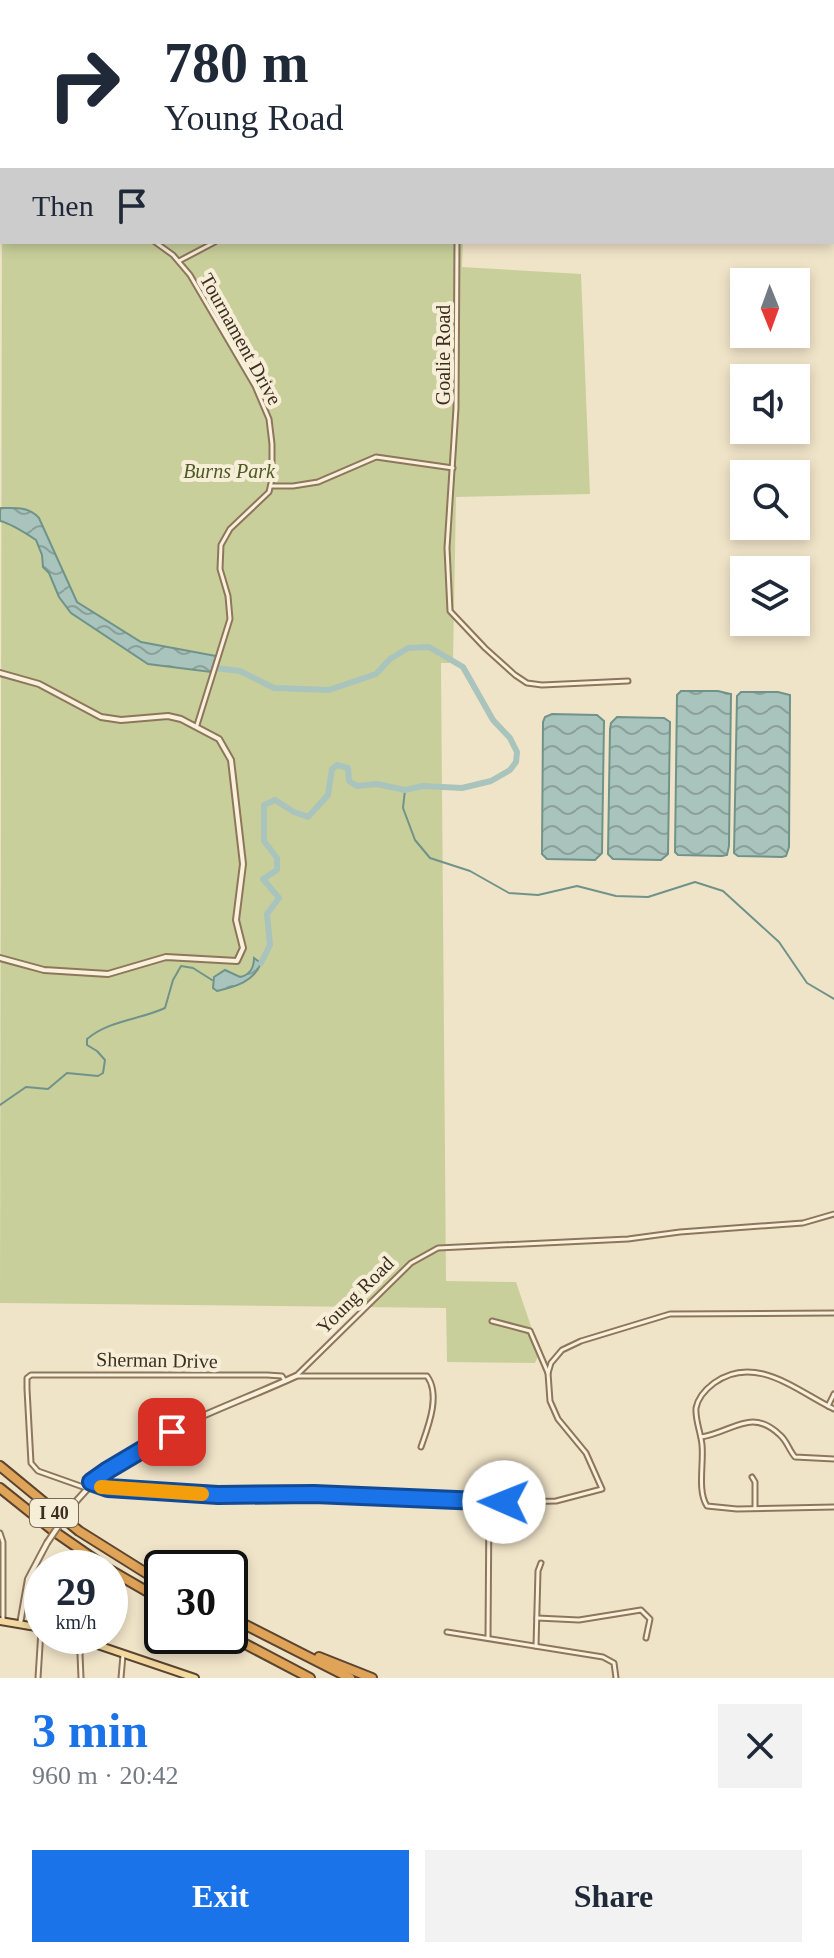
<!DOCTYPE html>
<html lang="en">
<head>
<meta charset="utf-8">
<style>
  body { margin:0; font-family:"Times New Roman",serif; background:#f2f2f3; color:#1f2937; height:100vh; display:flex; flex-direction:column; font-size:30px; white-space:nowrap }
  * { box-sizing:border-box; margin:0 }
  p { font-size:26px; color:#747a83 }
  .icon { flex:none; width:44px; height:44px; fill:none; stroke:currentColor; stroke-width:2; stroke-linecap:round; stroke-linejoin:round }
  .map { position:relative; height:1678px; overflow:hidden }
  .sheet { display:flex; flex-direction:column; background:#fff; flex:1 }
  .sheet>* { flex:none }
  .hud { position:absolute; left:0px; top:0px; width:834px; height:244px; box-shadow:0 4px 12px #0003; background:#fff; color:#1f2937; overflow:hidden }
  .needle { width:52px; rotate:179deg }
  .buttons { position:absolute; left:730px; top:268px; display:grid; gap:16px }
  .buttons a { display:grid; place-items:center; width:80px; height:80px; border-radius:0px; background:#fff; box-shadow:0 4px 12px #0003; font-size:40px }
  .speed { position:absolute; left:24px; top:1550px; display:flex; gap:16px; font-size:40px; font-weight:700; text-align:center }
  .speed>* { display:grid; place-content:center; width:104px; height:104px; border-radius:50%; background:#fff; box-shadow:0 4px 12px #0003; line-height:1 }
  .speed small { font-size:20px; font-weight:400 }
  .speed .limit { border:4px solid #111; border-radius:12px; background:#fff; color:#111 }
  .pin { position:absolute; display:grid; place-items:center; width:68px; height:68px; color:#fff; margin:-34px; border-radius:16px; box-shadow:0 4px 12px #0006 }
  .me { position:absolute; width:88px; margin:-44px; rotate:271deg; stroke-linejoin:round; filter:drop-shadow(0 0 6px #0008) }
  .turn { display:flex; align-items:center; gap:28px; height:168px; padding:0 32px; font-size:36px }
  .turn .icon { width:104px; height:104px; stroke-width:2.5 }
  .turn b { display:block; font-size:56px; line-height:68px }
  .then { display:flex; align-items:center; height:76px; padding:0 32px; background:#0003; gap:16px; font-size:30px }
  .round { display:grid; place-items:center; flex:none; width:84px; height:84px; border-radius:0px; background:#f2f2f3 }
  .overview { display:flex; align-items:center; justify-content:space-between; height:136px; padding:0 32px }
  h1 { font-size:48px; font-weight:800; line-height:60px; color:#1a73e8 }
  .button { display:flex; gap:16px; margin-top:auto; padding:16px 32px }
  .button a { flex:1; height:92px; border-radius:0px; background:#1a73e8; color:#fff; font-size:32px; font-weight:800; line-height:92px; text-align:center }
  .button a+a { background:#f2f2f3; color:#1f2937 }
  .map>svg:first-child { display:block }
  .park { fill:#c9cf9b }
  .water { fill:url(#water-waves); stroke:#6f938a; stroke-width:2 }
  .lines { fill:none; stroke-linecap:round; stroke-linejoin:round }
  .stream { stroke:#6f938a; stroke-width:2 }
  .river { stroke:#a9c4bc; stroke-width:6 }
  .minor-casing { stroke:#8d765c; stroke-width:7 }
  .tertiary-casing { stroke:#8d765c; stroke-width:8 }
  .primary-casing { stroke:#5b4430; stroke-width:10 }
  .motorway-casing { stroke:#5b4430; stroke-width:12 }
  .minor { stroke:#faf1dc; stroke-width:3 }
  .tertiary { stroke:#faf1dc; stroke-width:4 }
  .primary { stroke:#f3d9a0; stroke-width:6 }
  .motorway { stroke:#e0a458; stroke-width:8 }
  .tertiary-bridge-casing { stroke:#8d765c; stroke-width:8; stroke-linecap:butt }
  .tertiary-bridge { stroke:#faf1dc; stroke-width:4 }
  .route-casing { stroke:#114b97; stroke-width:20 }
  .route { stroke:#1a73e8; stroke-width:14 }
  .slow { stroke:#f59e0b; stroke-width:14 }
  .labels { text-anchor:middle; stroke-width:8; stroke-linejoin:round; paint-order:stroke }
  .shield { fill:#f7eed8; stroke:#756857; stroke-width:2 }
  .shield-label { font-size:18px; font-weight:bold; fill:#3d2e20 }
  .street-label { font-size:20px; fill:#3d2e20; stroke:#f7eed8 }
  .park-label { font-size:20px; font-style:italic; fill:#4d5a26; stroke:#f7eed8 }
</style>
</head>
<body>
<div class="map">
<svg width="834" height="1678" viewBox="0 0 834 1678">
  <defs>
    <pattern id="water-waves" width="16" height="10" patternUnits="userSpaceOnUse" patternTransform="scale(2)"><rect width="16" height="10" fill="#a9c4bc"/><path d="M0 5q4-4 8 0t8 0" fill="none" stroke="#8ba098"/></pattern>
  </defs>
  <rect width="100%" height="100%" fill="#f0e4c8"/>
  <polygon class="park" points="2,189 2,242 463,242 462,267 581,274 590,494 456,497 453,663 441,663 446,1281 516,1282 535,1338 541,1350 535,1363 447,1362 446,1308 0,1303"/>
  <g class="water">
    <polygon points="0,0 834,0 834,126 832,126 832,2 2,2 2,146"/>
    <path d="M0 508C14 508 29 506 39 518L77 602 141 642 216 656 211 672 148 664 71 613 59 597 49 573 43 567 42 555 36 540C27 534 9 523 0 521Z"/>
    <polygon points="681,691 718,691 731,694 729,846 727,855 722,856 678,855 675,852 677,695"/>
    <polygon points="741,692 778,692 790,695 789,847 786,856 782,857 738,856 734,853 737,696"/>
    <polygon points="552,714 597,715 604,721 602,853 595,860 547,859 542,854 543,722 545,717"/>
    <polygon points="617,717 664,718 670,722 668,854 661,860 613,859 608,854 610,729 611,723"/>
    <path d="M254 958 261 963C254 982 234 987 217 991L213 988 214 977 225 970 240 977C250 975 254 967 254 958Z"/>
  </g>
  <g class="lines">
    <g class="stream">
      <polyline points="405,790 403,808 415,840 430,858 470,871 509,893 538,895 577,886 616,896 648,897 695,882 723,891 779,942 807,983 834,999"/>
      <path d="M0 1105 26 1087 48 1089 67 1073 98 1076 103 1073 105 1060 97 1051 87 1045V1039C110 1020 139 1020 165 1008L173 980 181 966 193 968 212 980"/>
    </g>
    <polyline class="river" points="215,668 240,671 274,688 329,690 376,674 390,659 408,648 429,647 463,667 493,720 510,738 517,752 516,762 510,770 491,781 462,788 423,786 405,790 377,784 357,786 349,781 348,768 337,765 332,769 328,795 308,817 294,812 275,800 264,805 264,841 277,858 277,870 263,879 279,898 267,914 270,945 261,963"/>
    <g class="minor-casing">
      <g id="minor">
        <polyline points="0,226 2,227"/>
        <polyline points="155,242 173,255 190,275 255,386 269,419 272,444 272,479 269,492 230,529 221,545 220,569 228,596 230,619 197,725"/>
        <polyline points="457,242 456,408 447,548 450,611 485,648 515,675 527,683 542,685 628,681"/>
        <polyline points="179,261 215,242"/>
        <polyline points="271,486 293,486 318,482 376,457 453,468"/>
        <polyline points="492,1321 530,1331 548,1373"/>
        <polyline points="296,1376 411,1263 438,1248 628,1239 680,1232 803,1223 834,1214"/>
        <path d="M296 1376H427C441 1395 428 1427 421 1447"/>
        <polyline points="828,1406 834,1394"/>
        <path d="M834 1409C797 1391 755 1353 714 1383 706 1389 698 1397 696 1408 695 1420 701 1433 702 1445 704 1463 697 1491 707 1506L737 1509 834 1507"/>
        <path d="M701 1437C733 1432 751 1407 780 1435 787 1441 789 1450 795 1457L834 1459"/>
        <polyline points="752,1477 755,1482 755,1508"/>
        <polyline points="91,1482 108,1488 218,1495 314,1494 515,1502 556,1501 602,1489 586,1453 558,1419 550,1401 548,1373 551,1363 562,1350 581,1341 670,1314 834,1313"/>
        <polyline points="86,1488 38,1471 31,1463 27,1389 27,1378 31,1375 267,1375 282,1376 285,1381"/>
        <polyline points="0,1533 3,1542 3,1621"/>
        <polyline points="537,1618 579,1620 641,1610 650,1619 646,1638"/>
        <polyline points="447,1632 603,1657 614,1663 616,1678"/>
        <polyline points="488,1638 489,1502"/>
        <polyline points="536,1646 538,1571 541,1563"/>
        <polyline points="38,1678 41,1630"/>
        <polyline points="81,1678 80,1654 85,1642"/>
        <polyline points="121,1678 123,1655"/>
      </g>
    </g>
    <g class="tertiary-casing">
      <g id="tertiary">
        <polyline points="0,673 39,684 101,717 121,720 168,716 181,719 219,739 231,760 243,864 236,920 243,948 237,961 166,957 108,974 44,970 0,958"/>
        <path d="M70 1509C124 1438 218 1412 296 1376"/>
        <polyline points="20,1624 28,1579 47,1543"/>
      </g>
    </g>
    <g class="primary-casing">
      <g id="primary">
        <polyline points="0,1621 42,1628"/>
        <polyline points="71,1636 195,1678"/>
      </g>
    </g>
    <g class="motorway-casing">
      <g id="motorway">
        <polyline points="0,1466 79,1531 162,1583"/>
        <polyline points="0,1488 55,1532 107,1568"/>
        <polyline points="110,1570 162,1600"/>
        <polyline points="230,1617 350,1678"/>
        <polyline points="230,1636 310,1678"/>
        <polyline points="319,1657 372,1678"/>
      </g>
    </g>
    <use href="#minor" class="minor"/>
    <use href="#tertiary" class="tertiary"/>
    <use href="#primary" class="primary"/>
    <use href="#motorway" class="motorway"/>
    <g class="tertiary-bridge-casing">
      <polyline id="tertiary-bridge" points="47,1543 70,1509"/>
    </g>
    <use href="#tertiary-bridge" class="tertiary-bridge"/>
  </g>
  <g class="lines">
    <g class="route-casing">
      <polyline id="route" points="172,1432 108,1470 91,1482 108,1488 218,1495 314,1494 504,1502"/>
    </g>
    <use href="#route" class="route"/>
    <polyline class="slow" points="101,1487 202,1494"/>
  </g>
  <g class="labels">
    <rect class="shield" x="30" y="1499" width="48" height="28" rx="6"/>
    <g class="shield-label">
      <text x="54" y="1519">I 40</text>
    </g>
    <g class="street-label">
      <text transform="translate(241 339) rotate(61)" y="7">Tournament Drive</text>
      <text transform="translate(443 355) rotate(-90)" y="7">Goalie Road</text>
      <text transform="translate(355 1295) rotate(-45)" y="7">Young Road</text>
      <text transform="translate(157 1360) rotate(1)" y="7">Sherman Drive</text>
    </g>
    <g class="park-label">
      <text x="229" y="478">Burns Park</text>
    </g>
  </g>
</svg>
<div class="buttons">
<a><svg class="needle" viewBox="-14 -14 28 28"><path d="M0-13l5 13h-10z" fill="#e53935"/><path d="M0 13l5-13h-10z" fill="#747a83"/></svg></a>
<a><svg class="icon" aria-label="sound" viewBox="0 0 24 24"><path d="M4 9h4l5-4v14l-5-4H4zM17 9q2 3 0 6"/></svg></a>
<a><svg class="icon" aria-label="search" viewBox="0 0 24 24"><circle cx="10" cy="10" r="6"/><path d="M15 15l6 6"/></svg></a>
<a><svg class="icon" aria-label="layers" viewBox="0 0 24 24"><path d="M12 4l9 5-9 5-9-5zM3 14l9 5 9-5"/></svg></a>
</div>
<div class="speed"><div>29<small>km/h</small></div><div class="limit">30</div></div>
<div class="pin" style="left:172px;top:1432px;background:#d93025"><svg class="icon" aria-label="arrive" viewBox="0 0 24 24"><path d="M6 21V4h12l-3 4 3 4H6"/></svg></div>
<svg class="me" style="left:504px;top:1502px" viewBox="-20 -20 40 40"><circle r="19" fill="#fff"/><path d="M0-13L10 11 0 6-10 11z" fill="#1a73e8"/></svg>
<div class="hud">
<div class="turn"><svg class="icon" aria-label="right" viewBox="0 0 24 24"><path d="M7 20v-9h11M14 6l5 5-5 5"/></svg><div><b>780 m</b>Young Road</div></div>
<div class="then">Then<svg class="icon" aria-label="arrive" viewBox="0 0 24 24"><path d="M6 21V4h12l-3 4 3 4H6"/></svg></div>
</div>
</div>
<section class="sheet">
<div class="overview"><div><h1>3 min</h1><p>960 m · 20:42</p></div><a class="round"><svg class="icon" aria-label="close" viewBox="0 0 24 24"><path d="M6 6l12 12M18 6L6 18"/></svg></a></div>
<div class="button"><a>Exit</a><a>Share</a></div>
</section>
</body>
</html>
